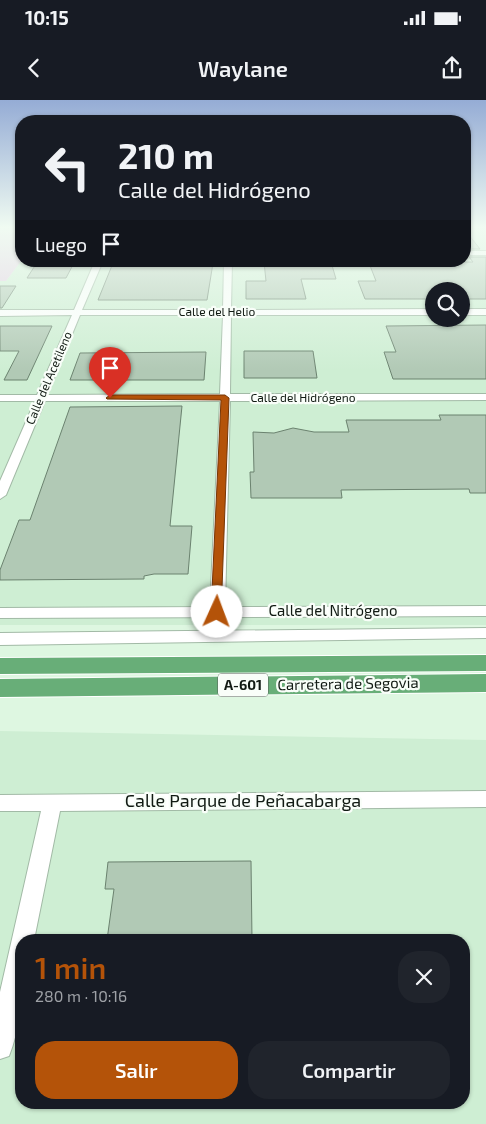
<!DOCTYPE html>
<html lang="es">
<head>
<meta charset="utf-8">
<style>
  body { margin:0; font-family:"Exo 2",sans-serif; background:#20242c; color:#f1f3f6; height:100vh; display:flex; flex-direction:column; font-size:19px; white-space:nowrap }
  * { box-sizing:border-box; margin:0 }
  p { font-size:16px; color:#9ea1a6 }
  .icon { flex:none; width:28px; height:28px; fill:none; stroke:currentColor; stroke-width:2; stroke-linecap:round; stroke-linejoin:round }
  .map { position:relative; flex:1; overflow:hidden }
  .sheet { position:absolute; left:15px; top:834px; width:455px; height:175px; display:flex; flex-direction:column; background:#171b24; border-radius:20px; box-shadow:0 1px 4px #0004 }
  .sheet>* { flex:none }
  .guide { position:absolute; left:15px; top:15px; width:456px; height:152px; border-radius:20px; box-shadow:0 1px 4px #0004; background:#171b24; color:#f1f3f6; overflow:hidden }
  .buttons { position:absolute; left:425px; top:182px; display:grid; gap:10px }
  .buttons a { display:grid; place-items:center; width:45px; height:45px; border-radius:50%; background:#171b24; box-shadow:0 1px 4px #0004; font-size:25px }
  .pin { position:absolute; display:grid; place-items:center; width:42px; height:42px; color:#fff; margin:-51px -21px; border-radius:50% 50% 50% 0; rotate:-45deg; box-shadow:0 0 5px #0007 }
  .pin .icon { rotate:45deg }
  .me { position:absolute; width:55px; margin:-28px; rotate:2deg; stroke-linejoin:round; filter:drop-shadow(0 0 4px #0008) }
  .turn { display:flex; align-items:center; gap:18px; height:105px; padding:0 20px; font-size:22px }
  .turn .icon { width:65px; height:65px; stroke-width:2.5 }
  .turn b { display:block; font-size:35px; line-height:42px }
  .then { display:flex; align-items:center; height:48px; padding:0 20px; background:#0003; gap:10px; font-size:19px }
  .round { display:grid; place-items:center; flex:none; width:52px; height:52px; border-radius:20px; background:#20242c }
  .summary { display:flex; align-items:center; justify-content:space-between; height:85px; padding:0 20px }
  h1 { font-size:30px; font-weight:600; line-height:38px; color:#b45309 }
  .cta { display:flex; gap:10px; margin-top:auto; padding:10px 20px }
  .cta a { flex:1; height:58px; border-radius:20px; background:#b45309; color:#fff; font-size:20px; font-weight:600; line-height:58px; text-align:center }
  .cta a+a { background:#20242c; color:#f1f3f6 }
  .status { display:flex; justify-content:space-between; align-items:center; height:35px; padding:0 25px; background:#171b24; direction:ltr }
  .status svg { height:14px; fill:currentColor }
  header { display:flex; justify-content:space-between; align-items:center; height:65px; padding:0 20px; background:#171b24; font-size:22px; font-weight:600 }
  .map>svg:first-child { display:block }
  .built { fill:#ceeed3; fill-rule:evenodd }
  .green { fill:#e5cbe4 }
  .building { fill:#b1c9b5; stroke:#6b826f }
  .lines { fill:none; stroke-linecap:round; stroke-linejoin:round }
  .minor-casing { stroke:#a2baa6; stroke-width:2 }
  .highway-casing { stroke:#fff; stroke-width:2 }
  .minor { fill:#fff; fill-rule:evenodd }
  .highway { fill:#68ae78; fill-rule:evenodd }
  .route { fill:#b45309; stroke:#753606 }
  .labels { text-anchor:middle; stroke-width:4.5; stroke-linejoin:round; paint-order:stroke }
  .far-street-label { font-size:12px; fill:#111a13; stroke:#f9fef9 }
  .shield { fill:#f9fef9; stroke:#575e58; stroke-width:1 }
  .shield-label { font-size:14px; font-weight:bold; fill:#111a13 }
  .street-label { font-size:15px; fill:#111a13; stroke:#f9fef9 }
  .near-street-label { font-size:18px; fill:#111a13; stroke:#f9fef9 }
</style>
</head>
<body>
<div class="status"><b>10:15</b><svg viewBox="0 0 49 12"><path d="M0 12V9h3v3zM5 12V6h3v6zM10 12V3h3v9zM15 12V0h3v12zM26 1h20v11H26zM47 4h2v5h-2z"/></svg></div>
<header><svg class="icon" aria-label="back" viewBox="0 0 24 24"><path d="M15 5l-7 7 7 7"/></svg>Waylane<svg class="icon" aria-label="share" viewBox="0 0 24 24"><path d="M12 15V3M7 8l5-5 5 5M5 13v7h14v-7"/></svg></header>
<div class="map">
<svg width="486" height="1024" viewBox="0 0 486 1024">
  <rect width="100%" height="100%" fill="#def7e1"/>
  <g class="built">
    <path d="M465 128H486V525H0V181H6L21 161H465ZM434 191H461V219H434Z"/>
    <path d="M0 631 486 640V1024H0ZM21 840H464V1002H21Z"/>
  </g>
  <polygon class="green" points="0,128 21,128 21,161 6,181 0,181"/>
  <g class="building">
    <polygon points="465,130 480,149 465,149"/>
    <polygon points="469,157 486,157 486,199 461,199 461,191 434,191 434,199 365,199 358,181 376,181 369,163 473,162"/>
    <polygon points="38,161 75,161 66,178 27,178"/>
    <polygon points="264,162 331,162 336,179 301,179 306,199 246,199 246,181 266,181"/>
    <polygon points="113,163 213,163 207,200 98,200"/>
    <polygon points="0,186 16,186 2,208 0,208"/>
    <polygon points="486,225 486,279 393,279 384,252 396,252 386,226"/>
    <polygon points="0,226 52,226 27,280 4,280 19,251 0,251"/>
    <polygon points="244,251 313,251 317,278 244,278"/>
    <polygon points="206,252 204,280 70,280 80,253"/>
    <polygon points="182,306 170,426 192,426 188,474 154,474 144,476 144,479 0,480 0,470 19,420 30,420 70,307"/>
    <polygon points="439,315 486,315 486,393 470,393 469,389 341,390 342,398 251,398 250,372 254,372 253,332 274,333 293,328 314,332 349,332 346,320 441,320"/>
    <polygon points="251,761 252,840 107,840 114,789 105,789 108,762"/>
  </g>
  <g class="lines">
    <g class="minor-casing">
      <g id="minor">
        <rect x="465" y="151" width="21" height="4"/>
        <path d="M95 161H103L82 210H223L224 161H232L231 210 434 209V215H231L230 294H486V300L230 301 225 507 486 506V516L0 518V508L210 507 220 301H45L6 395 0 399V381L35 301H0V295H37L72 215 0 216V210H74ZM80 215H223L220 294 47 295Z"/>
        <rect x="461" y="209" width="25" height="6"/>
        <polygon points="486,528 486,538 0,545 0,533"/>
        <path d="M486 691V707L60 711 34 840H21C21 879 24 919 9 956L0 959V892L41 711H0V695Z"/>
      </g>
    </g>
    <g class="highway-casing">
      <g id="highway">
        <polygon points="486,555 486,571 0,574 0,558"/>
        <polygon points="486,574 486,592 0,597 0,579"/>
      </g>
    </g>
    <use href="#minor" class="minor"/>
    <use href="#highway" class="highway"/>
  </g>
  <linearGradient id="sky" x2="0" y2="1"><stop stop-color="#95acd5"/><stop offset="0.47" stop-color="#f0fbf2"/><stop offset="1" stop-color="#f0fbf2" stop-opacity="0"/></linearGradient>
  <rect width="486" height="271" fill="url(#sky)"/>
  <polygon class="route" points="110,295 225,295 229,298 221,515 217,516 211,512 221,300 107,299 106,298"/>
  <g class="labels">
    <g class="far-street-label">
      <text x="217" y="216">Calle del Helio</text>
      <text transform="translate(49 278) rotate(-67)" y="4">Calle del Acetileno</text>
      <text x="303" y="302">Calle del Hidrógeno</text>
    </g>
    <rect class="shield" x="218" y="573.5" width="50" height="23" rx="4"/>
    <g class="shield-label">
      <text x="243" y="590">A-601</text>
    </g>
    <g class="street-label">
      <text x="333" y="516">Calle del Nitrógeno</text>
      <text transform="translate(348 584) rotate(-1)" y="5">Carretera de Segovia</text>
    </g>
    <g class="near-street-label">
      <text x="243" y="707">Calle Parque de Peñacabarga</text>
    </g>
  </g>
</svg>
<div class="buttons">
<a><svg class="icon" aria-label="search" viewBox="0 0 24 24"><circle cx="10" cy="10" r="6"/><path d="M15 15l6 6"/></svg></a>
</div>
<div class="pin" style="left:110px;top:298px;background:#d93025"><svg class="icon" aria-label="arrive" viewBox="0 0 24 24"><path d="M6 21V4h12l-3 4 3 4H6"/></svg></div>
<svg class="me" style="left:217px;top:512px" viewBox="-20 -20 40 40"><circle r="19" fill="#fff"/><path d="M0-13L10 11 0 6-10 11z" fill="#b45309"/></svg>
<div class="guide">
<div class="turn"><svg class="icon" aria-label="left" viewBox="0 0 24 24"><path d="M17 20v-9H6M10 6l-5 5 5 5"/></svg><div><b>210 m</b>Calle del Hidrógeno</div></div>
<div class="then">Luego<svg class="icon" aria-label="arrive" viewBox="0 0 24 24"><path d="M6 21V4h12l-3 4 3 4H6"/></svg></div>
</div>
<section class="sheet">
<div class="summary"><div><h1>1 min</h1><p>280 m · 10:16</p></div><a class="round"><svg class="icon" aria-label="close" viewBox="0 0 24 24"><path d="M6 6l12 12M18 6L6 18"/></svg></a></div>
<div class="cta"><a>Salir</a><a>Compartir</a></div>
</section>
</div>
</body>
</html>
